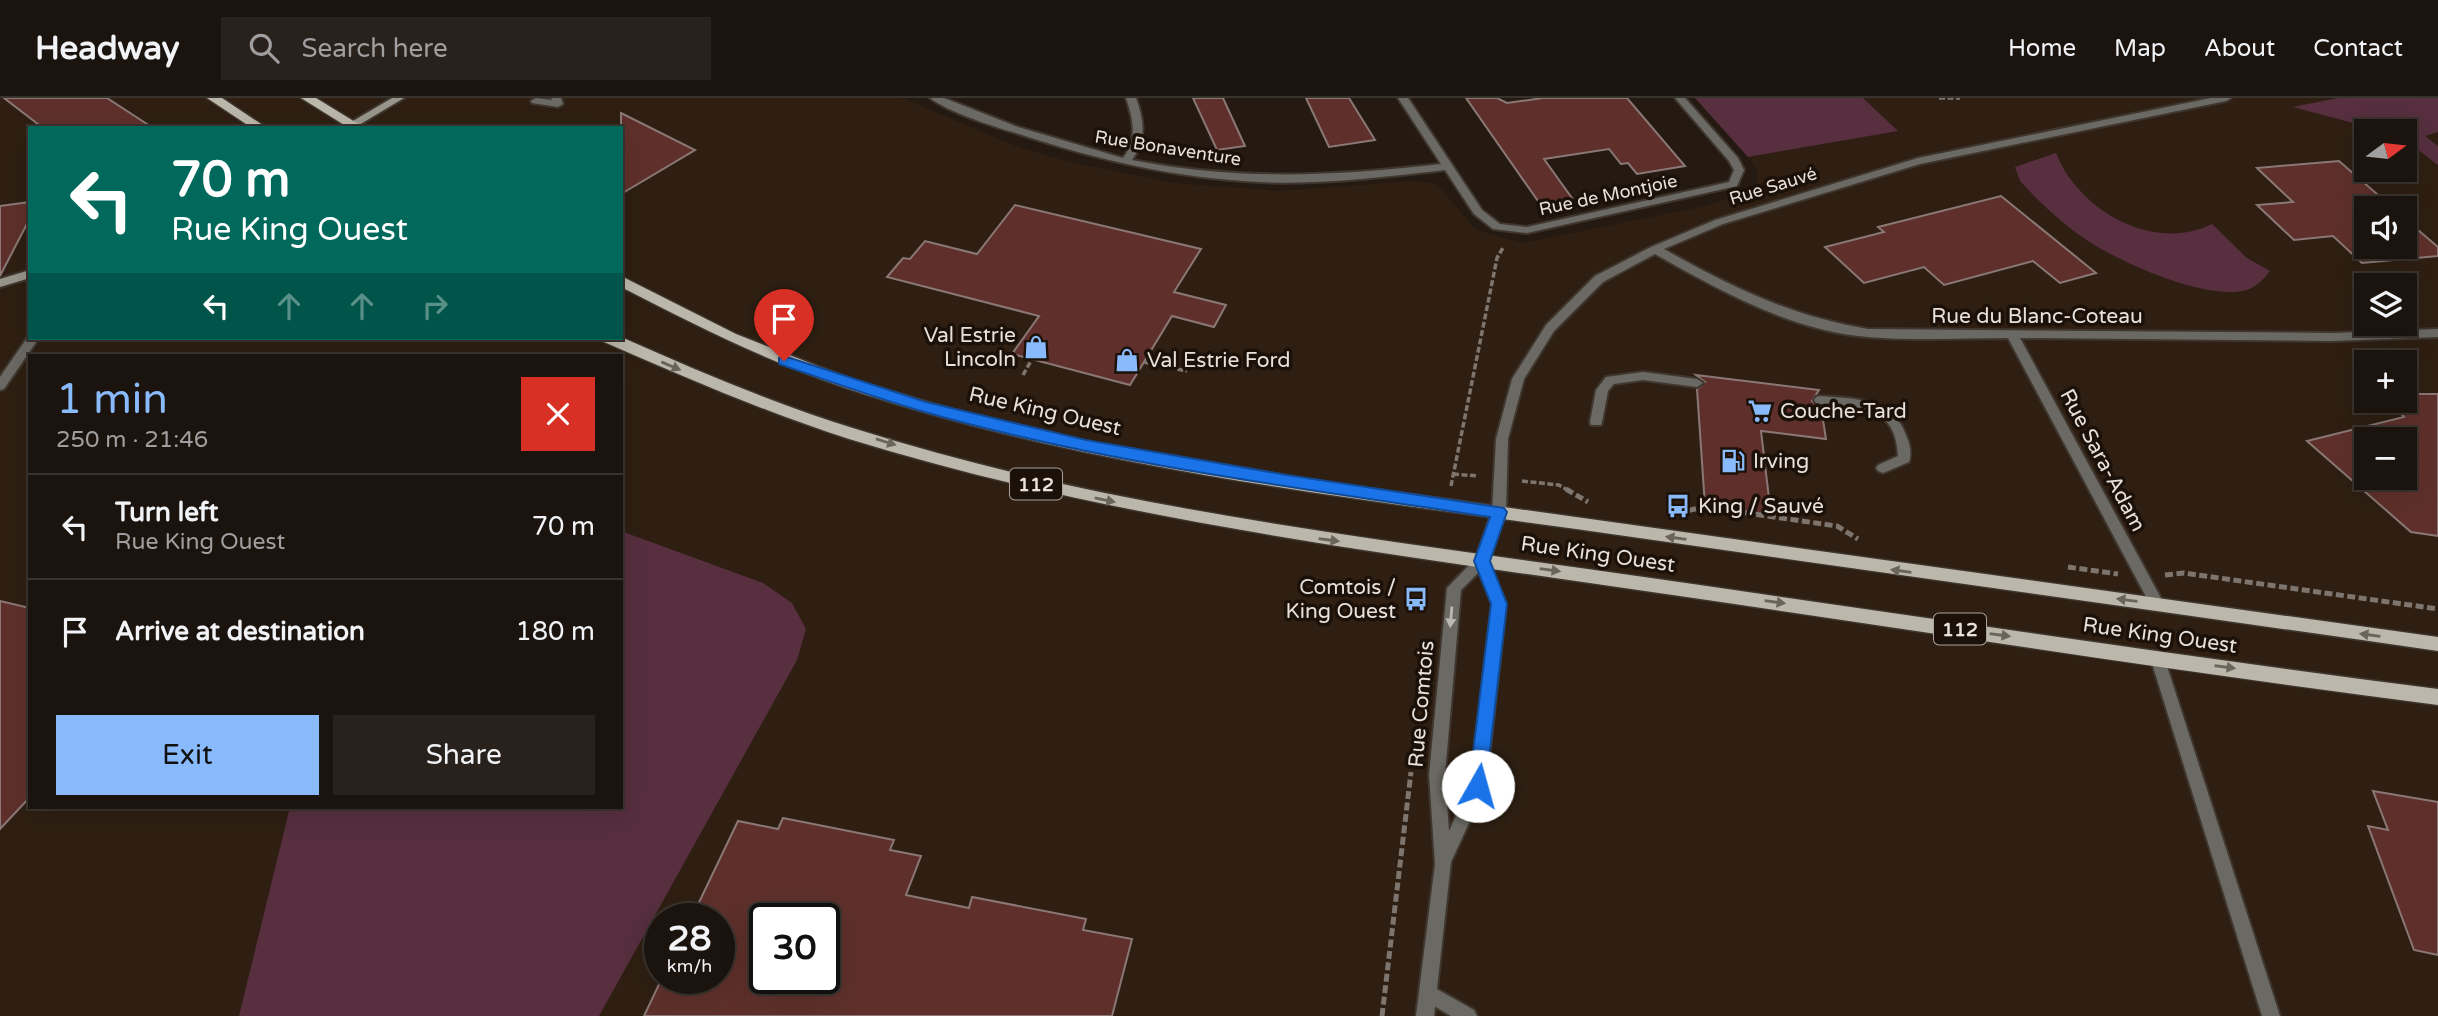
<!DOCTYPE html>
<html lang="en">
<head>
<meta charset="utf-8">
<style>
  body { margin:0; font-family:"Varela Round",sans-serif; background:#28211c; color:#f1f3f6; height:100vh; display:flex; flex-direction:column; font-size:26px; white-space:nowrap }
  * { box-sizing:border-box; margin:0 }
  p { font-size:23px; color:#a09e9e }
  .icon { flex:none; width:38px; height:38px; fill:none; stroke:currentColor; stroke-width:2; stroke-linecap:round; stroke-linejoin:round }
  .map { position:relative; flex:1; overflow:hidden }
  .details { position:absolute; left:28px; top:256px; width:595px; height:455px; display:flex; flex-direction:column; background:#1b140e; border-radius:0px; box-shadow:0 7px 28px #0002,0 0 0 2px #39332e }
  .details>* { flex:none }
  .guide { position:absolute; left:28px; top:28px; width:595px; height:214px; border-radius:0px; box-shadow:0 7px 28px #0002,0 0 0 2px #39332e; background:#00695c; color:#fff; overflow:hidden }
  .needle { width:46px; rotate:75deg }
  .buttons { position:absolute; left:2354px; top:21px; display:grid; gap:14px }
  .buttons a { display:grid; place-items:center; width:63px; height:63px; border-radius:0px; background:#1b140e; box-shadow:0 7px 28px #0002,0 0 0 2px #39332e; font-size:35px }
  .speed { position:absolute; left:644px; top:805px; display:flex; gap:14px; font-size:35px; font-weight:700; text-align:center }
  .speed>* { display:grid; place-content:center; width:91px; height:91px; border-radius:50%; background:#1b140e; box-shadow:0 7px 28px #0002,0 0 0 2px #39332e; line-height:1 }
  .speed small { font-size:18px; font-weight:400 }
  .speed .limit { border:4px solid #111; border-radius:10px; background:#fff; color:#111 }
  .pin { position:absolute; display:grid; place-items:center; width:60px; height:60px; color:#fff; margin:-72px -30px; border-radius:50% 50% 50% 0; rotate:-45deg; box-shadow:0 0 7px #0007 }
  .pin .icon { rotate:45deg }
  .me { position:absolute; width:77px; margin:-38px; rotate:7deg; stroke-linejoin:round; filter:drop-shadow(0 0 5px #0008) }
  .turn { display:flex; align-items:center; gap:24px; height:147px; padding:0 28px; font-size:32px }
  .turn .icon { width:91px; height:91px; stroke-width:2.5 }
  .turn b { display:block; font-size:49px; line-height:60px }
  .lanes { display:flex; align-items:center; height:66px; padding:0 28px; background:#0003; justify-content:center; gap:35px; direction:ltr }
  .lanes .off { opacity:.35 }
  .round { display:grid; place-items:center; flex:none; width:74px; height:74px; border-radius:0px; background:#28211c }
  .overview { display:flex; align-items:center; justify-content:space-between; height:119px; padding:0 28px }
  h1 { font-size:42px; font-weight:600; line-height:52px; color:#89bafc }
  .button { display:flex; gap:14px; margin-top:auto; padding:14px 28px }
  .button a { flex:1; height:80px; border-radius:0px; background:#89bafc; color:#111; font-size:28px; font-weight:600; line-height:80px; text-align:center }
  .button a+a { background:#28211c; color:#f1f3f6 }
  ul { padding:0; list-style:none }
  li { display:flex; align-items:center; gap:21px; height:105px; padding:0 28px; border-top:2px solid #39332e }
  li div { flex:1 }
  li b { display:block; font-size:26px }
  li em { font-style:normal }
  header { display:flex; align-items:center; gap:42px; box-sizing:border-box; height:98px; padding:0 35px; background:#1b140e; border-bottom:2px solid #39332e }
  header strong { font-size:33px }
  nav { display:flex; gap:38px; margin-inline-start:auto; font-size:24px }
  .search { width:490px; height:63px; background:#28211c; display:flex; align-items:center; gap:18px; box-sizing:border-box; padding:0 24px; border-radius:0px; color:#a09e9e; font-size:26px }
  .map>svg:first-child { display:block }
  .built { fill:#2e1f12; fill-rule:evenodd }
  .green { fill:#572f3f }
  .building { fill:#5f302b; stroke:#8a7876; stroke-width:2; fill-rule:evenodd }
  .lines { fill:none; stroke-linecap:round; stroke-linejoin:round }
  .lane-casing { stroke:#3f362e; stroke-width:4 }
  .street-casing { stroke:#3f362e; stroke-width:4 }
  .secondary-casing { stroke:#3f362e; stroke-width:4 }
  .primary-casing { stroke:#3f362e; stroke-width:3 }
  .path-far1 { stroke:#7e756e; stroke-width:3.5; stroke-dasharray:6 2.5; stroke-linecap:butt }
  .path { stroke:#7e756e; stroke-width:5; stroke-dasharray:8 3.5; stroke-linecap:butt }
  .lane { fill:#6b6963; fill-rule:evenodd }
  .street { fill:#6b6963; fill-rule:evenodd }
  .secondary { fill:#98958b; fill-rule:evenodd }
  .primary { fill:#bbb7aa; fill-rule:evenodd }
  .oneway { fill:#6b645a }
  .oneway2 { fill:#bcb7b1 }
  .route { fill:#1a73e8; stroke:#114b97; stroke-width:2 }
  .labels { text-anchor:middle; stroke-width:7; stroke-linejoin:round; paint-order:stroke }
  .far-street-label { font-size:18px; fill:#e8e1db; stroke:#1b1109 }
  .shield { fill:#1b1109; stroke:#aaa39c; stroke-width:2 }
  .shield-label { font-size:19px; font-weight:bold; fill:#e8e1db }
  .street-label { font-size:21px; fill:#e8e1db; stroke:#1b1109 }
  .poi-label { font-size:21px; fill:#e8e1db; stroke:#1b1109; text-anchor:start }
</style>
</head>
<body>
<header>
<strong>Headway</strong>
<div class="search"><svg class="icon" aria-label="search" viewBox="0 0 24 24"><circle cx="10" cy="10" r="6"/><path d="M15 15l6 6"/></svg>Search here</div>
<nav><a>Home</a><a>Map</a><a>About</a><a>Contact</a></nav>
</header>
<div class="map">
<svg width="2438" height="918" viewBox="0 0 2438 918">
  <rect width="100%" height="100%" fill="#241a12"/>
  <path class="built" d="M0 0H903L1018 49 1070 64 1175 85 1281 93 1414 83 1437 86 1476 132 1523 145 1705 108 1748 94 1757 84 1758 73 1748 59 1897 33 1863 0H2438V918H0ZM30 30H621V240H30ZM2366 33H2404V72H2366ZM2366 110H2404V149H2366ZM2366 187H2404V226H2366ZM30 257H621V709H30ZM2366 264H2404V303H2366ZM2366 341H2404V380H2366ZM660 821H719V880H660ZM765 821H824V880H765Z"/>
  <g class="green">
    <polygon points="1695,0 1863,0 1898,33 1748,59"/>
    <polygon points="2338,0 2438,0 2438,34 2425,38 2438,48 2438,67 2405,42 2404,33 2383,33 2293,9"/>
    <path d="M2056 55C2079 113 2153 155 2212 126L2247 160 2270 173C2266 178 2261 184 2255 188 2224 210 2127 167 2098 149 2070 133 2042 107 2020 83L2015 69Z"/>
    <polygon points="621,433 763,485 792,505 806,531 797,562 599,918 239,918 290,709 621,709"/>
  </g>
  <g class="building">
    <polygon points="4,0 107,0 153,30 43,30"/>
    <polygon points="1193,0 1223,0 1245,48 1217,52"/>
    <polygon points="1306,0 1349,0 1375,42 1329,49"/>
    <polygon points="1466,0 1497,0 1507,5 1543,0 1627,0 1685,68 1637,76 1628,65 1621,66 1609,51 1544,61 1572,100 1540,106"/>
    <polygon points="621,15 695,52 621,96"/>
    <polygon points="2339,63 2393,110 2366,110 2366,149 2404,149 2404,120 2438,149 2438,158 2362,165 2333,138 2294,142 2257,107 2293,104 2257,70"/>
    <polygon points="2001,98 2096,175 2060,185 2033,163 1944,187 1924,169 1864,185 1825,149 1884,134 1878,129"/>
    <polygon points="30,104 30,120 0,178 0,108"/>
    <polygon points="1015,107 1201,151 1174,194 1226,207 1214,229 1172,218 1130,287 1012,256 1039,218 887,179 903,160 910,161 925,143 977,156"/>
    <polygon points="1696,277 1819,292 1812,303 1821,309 1826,341 1761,333 1771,417 1705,408 1697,291 1705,284"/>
    <path d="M2404 296H2438V438L2411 434 2307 343 2404 319 2391 304H2404ZM2366 341H2404V380H2366Z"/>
    <polygon points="0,503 30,510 30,699 0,731"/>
    <polygon points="2373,693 2438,704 2438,857 2414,852 2368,728 2388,732"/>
    <path d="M783 720 894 742 890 752 921 758 906 797 969 810 972 799 1086 821 1083 832 1132 841 1112 918H644L662 880H719V821H691L738 723 778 731ZM765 821H824V880H765Z"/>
  </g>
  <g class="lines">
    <g class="lane-casing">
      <g id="lane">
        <polygon points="536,0 552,2 551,0 561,0 563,6 558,9 532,5 531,3"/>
        <polygon points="1643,274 1697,281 1703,285 1697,289 1643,282 1614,286 1608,293 1602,324 1601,327 1591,327 1590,324 1596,292 1606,279"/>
        <path d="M1820 298C1855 301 1892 299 1906 337 1910 346 1912 355 1909 364L1883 375 1878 373 1876 370 1878 367 1898 358C1895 301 1855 315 1816 305L1814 302 1816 299Z"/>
        <polygon points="2157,553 2162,555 2164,559 2280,918 2262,918 2150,559 2152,555"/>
        <polygon points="1428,886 1474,912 1477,918 1451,918 1422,901 1419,895 1422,889"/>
      </g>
    </g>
    <g class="street-casing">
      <g id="street">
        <path d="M930 0H944L1018 29 1123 60C1138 41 1133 21 1126 0H1136C1144 22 1147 42 1132 62 1239 83 1334 78 1441 66L1398 0H1408L1482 112 1500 126 1527 129 1729 84 1734 72 1729 63 1675 0H1685L1738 60 1744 72 1737 88 1527 135 1493 131 1474 116 1445 72C1384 79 1321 87 1259 84 1176 80 1097 62 1019 36 995 29 948 14 930 0Z"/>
        <path d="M2211 0H2231L2226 3 1920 66 1723 126 1664 151C1729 188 1793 219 1868 231L2333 235 2438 231V239L2333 243 2020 240 2162 502 2164 506 2162 510H2152L2008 240C1962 240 1914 243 1868 239 1791 233 1721 193 1655 156L1603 184 1554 233 1524 281 1508 341 1506 414 1489 463 1506 506 1486 688 1451 764 1434 918H1416L1435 766 1429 677 1447 490 1476 460 1492 414 1496 341 1512 281 1546 227 1595 178 1651 149 1715 122 1918 60ZM1479 474 1492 506 1470 688 1449 733 1445 677 1461 492Z"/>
        <polygon points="29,237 30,240 39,240 4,291 0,292 0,279"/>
      </g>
    </g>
    <g class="secondary-casing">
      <g id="secondary">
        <polygon points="392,0 404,0 354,30 341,30"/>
        <polygon points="30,172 30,180 0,189 0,181"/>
      </g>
    </g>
    <g class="primary-casing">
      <g id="primary">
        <polygon points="207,0 222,0 267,30 252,30"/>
        <polygon points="301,0 316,0 365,30 349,30"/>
        <path d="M621 178 736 236 851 281 965 315 1085 343 1331 385 2438 539V553C2151 512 1864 472 1576 431 1330 397 1080 369 843 289 766 263 693 226 621 189Z"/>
        <path d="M621 239C698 273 775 306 856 331 1111 412 1380 441 1644 479 1908 517 2173 557 2438 591V607C2173 573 1909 531 1645 493 1377 454 1108 421 849 341 765 314 684 279 604 244L601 240Z"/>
      </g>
    </g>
    <g class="path-far1">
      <polyline points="1939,0 1960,0"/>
      <polyline points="1144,264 1187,273"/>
      <polyline points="1023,277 1032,261"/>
      <polyline points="1453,376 1478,378"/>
      <polyline points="1522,383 1559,387 1569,393"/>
      <polyline points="1451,388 1497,160 1504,148"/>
    </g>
    <g class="path">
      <polyline points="1566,391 1588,404"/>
      <polyline points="1677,415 1704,409 1837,428 1858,441"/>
      <polyline points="2068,469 2118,476"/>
      <polyline points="2165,477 2184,475 2438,511"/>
      <polyline points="1382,918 1411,674"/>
    </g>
    <use href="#lane" class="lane"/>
    <use href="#street" class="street"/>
    <use href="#secondary" class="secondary"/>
    <use href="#primary" class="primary"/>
  </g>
  <defs><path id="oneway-solid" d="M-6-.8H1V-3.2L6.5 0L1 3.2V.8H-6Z" transform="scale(1.75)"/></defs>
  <g class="oneway">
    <use href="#oneway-solid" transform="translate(671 268) rotate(23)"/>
    <use href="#oneway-solid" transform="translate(886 344) rotate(17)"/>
    <use href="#oneway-solid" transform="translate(1105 402) rotate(12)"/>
    <use href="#oneway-solid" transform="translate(1676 440) rotate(-172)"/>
    <use href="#oneway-solid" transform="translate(1329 442) rotate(8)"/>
    <use href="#oneway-solid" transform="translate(1550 472) rotate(8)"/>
    <use href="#oneway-solid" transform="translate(1901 473) rotate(-172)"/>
    <use href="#oneway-solid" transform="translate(2127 502) rotate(-173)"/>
    <use href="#oneway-solid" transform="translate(1775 504) rotate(8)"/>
    <use href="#oneway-solid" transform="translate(2000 537) rotate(8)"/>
    <use href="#oneway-solid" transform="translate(2370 537) rotate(-172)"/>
    <use href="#oneway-solid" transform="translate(2225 569) rotate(8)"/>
  </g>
  <use class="oneway2" href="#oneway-solid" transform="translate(1451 519) rotate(95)"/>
  <path class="route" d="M784 258 926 304 1086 342 1287 377 1504 410 1507 414 1490 463 1507 506 1485 694H1472L1469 688 1491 506 1474 463 1490 419C1299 390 1106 366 921 313 873 299 826 282 779 266V260Z"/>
  <defs>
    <g id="shop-bare" transform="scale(1.89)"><path d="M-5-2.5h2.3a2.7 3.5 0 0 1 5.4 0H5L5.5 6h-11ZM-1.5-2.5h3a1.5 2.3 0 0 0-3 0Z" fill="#89bafc" stroke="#1b1109" stroke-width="2.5" paint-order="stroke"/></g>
    <g id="supermarket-bare" transform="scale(1.89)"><path d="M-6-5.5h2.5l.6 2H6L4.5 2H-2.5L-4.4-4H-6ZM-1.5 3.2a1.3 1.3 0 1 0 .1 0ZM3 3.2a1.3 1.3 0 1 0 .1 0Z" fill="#89bafc" stroke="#1b1109" stroke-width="2.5" paint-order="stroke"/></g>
    <g id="fuel-bare" transform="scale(1.89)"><path d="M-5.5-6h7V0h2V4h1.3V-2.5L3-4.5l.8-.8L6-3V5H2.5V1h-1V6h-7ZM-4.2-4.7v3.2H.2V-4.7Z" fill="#89bafc" stroke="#1b1109" stroke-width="2.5" paint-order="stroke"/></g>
    <g id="bus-bare" transform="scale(1.89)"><path d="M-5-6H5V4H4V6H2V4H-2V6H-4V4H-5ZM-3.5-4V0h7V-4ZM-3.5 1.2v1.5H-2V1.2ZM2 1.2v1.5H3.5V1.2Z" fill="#89bafc" stroke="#1b1109" stroke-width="2.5" paint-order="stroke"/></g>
  </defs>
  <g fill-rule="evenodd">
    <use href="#shop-bare" x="1036" y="249"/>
    <use href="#shop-bare" x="1127" y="262"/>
    <use href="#supermarket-bare" x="1760" y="313"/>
    <use href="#fuel-bare" x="1733" y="363"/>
    <use href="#bus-bare" x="1678" y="408"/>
    <use href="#bus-bare" x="1416" y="501"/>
  </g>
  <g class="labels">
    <g class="far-street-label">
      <text transform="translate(1168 50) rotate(9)" y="6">Rue Bonaventure</text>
      <text transform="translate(1773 88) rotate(-17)" y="6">Rue Sauvé</text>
      <text transform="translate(1608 97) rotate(-12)" y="6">Rue de Montjoie</text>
    </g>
    <g class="shield">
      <rect x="1010" y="370.5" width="52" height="31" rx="5"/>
      <rect x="1934" y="515.5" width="52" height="31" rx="5"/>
    </g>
    <g class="shield-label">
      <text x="1036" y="393">112</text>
      <text x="1960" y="538">112</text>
    </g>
    <g class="street-label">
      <text x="2037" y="225">Rue du Blanc-Coteau</text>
      <text transform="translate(1045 313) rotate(13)" y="7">Rue King Ouest</text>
      <text transform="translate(2103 362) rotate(62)" y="7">Rue Sara-Adam</text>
      <text transform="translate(1598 456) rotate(8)" y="7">Rue King Ouest</text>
      <text transform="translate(2160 537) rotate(8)" y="7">Rue King Ouest</text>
      <text transform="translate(1421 606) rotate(-85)" y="7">Rue Comtois</text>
    </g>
    <g class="poi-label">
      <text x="1016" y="244" text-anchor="end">Val Estrie<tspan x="1016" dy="24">Lincoln</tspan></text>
      <text x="1147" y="269">Val Estrie Ford</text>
      <text x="1780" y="320">Couche-Tard</text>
      <text x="1753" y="370">Irving</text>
      <text x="1698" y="415">King / Sauvé</text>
      <text x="1396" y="496" text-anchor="end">Comtois /<tspan x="1396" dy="24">King Ouest</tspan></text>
    </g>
  </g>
</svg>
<div class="buttons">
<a><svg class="needle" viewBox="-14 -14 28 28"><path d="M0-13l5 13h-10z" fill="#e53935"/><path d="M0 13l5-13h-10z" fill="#a09e9e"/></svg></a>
<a><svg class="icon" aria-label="sound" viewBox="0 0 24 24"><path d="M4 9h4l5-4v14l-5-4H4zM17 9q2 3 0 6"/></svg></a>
<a><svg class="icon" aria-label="layers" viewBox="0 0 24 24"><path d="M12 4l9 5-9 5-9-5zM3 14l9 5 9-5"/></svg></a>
<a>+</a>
<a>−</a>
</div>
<div class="speed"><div>28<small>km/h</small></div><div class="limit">30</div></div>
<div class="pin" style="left:784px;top:263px;background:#d93025"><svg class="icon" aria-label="arrive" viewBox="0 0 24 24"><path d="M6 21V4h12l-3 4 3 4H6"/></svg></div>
<svg class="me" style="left:1478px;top:688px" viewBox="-20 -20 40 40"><circle r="19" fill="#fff"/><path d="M0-13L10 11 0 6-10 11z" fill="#1a73e8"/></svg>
<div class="guide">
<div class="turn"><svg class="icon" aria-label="left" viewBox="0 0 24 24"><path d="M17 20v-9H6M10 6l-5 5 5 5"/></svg><div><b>70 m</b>Rue King Ouest</div></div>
<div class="lanes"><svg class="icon" aria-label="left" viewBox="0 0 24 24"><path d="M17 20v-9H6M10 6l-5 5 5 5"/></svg><svg class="icon off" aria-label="ahead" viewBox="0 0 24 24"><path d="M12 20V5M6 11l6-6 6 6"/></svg><svg class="icon off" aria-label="ahead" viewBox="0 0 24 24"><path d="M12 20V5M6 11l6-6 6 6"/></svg><svg class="icon off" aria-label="right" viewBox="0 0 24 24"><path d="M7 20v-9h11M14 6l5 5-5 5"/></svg></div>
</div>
<section class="details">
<div class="overview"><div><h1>1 min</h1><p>250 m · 21:46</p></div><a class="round" style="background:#d93025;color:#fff"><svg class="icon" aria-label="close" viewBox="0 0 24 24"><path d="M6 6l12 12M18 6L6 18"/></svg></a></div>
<ul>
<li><svg class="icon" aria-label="left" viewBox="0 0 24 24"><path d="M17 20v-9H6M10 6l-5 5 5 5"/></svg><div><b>Turn left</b><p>Rue King Ouest</p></div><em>70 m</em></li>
<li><svg class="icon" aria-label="arrive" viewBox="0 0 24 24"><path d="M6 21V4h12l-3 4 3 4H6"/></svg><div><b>Arrive at destination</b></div><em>180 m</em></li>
</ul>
<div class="button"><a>Exit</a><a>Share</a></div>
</section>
</div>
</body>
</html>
